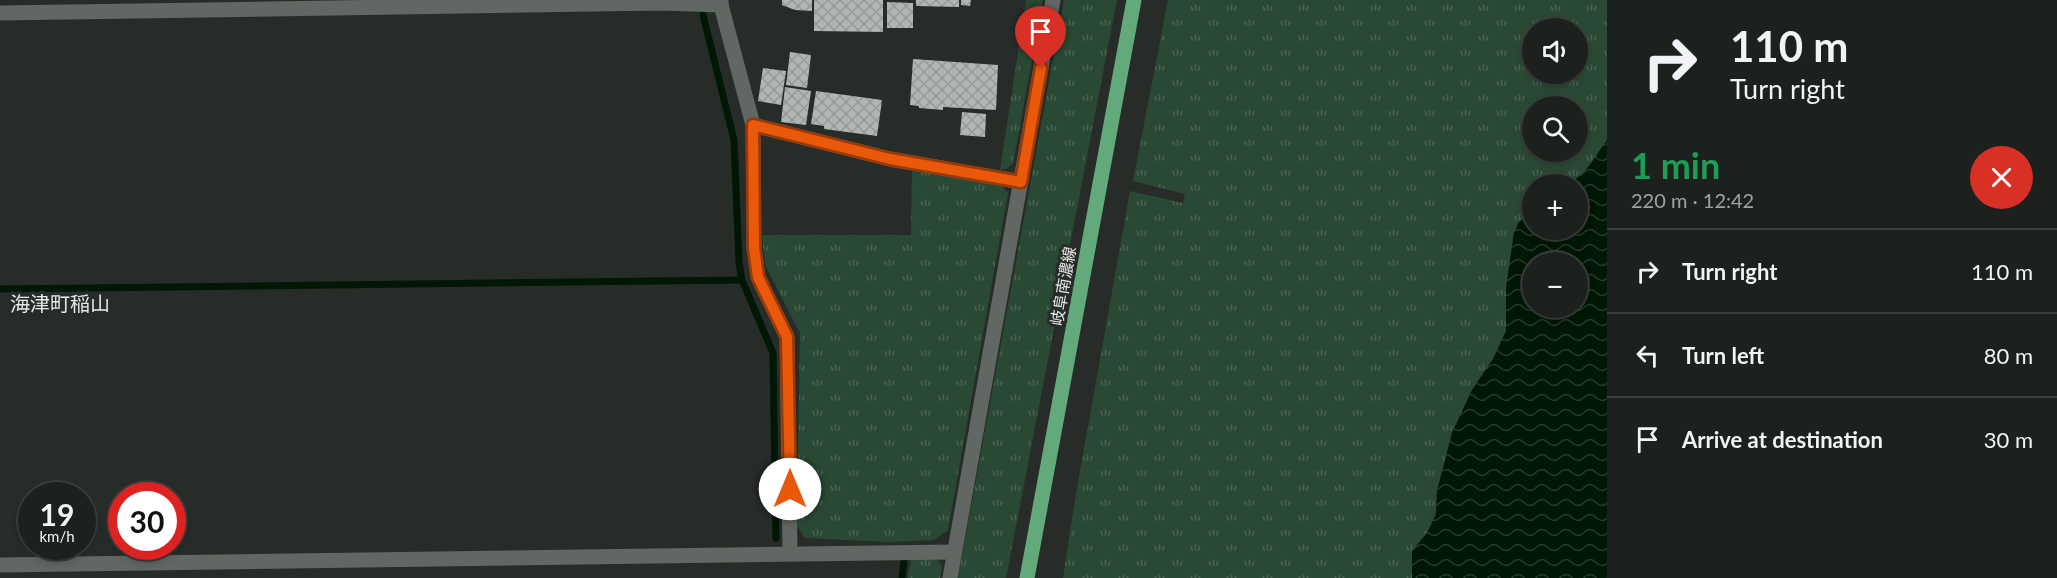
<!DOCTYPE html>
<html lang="en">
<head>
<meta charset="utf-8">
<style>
  body { margin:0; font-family:Lato,"Noto Sans JP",sans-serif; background:#252927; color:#f1f3f6; height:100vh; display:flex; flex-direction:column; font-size:22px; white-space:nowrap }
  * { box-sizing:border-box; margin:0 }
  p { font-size:20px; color:#a0a3a4 }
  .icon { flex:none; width:33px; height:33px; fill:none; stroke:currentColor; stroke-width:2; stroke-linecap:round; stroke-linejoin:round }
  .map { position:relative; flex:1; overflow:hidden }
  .panel { display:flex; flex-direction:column; background:#1d211e; width:450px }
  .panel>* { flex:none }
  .hud { background:#1d211e; color:#f1f3f6; overflow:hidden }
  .buttons { position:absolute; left:1522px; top:18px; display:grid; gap:12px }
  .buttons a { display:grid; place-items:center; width:66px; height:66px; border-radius:50%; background:#1d211e; box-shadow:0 3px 9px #0003,0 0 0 2px #3b3e3c; font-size:30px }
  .speed { position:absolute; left:18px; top:482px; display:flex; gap:12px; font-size:30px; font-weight:700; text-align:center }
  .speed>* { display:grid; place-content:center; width:78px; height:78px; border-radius:50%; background:#1d211e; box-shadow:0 3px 9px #0003,0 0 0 2px #3b3e3c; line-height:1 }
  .speed small { font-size:15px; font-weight:400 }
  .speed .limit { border:9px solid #d22; background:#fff; color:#111 }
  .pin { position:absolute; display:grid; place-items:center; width:51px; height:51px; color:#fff; margin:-62px -26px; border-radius:50% 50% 50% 0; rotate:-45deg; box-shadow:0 0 6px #0007 }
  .pin .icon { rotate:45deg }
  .me { position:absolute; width:66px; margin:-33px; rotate:0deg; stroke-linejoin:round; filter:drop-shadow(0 0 4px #0008) }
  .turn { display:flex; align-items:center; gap:21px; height:126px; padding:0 24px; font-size:27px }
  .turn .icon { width:78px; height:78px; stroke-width:2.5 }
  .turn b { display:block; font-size:42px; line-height:51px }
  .round { display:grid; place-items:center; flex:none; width:63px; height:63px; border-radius:32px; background:#252927 }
  .headline { display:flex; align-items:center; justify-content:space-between; height:102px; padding:0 24px }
  h1 { font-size:36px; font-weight:700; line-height:45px; color:#1e9e55 }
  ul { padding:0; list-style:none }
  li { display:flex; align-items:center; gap:18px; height:84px; padding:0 24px; border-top:2px solid #3b3e3c }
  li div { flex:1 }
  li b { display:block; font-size:22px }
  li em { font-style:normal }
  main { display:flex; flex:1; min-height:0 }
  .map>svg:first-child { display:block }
  .grass { fill:url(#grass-tufts); fill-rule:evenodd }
  .water { fill:url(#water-waves); fill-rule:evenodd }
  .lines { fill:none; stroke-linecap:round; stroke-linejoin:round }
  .stream { stroke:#001706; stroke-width:7 }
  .building { fill:url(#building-cross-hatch) }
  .minor { stroke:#616762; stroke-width:15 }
  .major { stroke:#62a97b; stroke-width:15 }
  .route-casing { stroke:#983908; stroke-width:15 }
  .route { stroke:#ea580c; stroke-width:10 }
  .labels { text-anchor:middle; stroke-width:6; stroke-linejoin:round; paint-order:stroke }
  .street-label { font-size:16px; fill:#e5e8e6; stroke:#272c28 }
  .quarter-label { font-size:20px; fill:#e5e8e6; stroke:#272c28 }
</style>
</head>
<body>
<main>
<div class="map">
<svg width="1607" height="578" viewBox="0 0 1607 578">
  <defs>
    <pattern id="grass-tufts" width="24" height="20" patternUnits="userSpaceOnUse" patternTransform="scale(1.5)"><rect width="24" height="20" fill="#2a4934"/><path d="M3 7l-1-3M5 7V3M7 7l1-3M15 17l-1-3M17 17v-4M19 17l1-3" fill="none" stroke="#496351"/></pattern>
    <pattern id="water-waves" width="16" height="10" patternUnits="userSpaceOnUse" patternTransform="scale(1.5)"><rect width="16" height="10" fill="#001706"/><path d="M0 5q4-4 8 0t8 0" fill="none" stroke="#25392a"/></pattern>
    <pattern id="building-cross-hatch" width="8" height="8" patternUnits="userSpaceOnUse" patternTransform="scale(1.5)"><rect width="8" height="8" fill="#b0b7b2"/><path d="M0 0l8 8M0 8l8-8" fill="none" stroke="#959b97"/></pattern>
  </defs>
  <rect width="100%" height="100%" fill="#272c28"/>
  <g class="grass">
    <polygon points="1026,0 1043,0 1013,164 1006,169 1000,170"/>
    <polygon points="1064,0 1117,0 1006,578 958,578"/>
    <path d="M1168 0H1607V140L1592 163 1579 179 1567 184H1533V213L1519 222 1514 233 1506 288V331L1493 359 1472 390 1452 433 1437 491 1436 514 1427 533 1412 551V578H1063L1076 494 1130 191 1183 203 1185 194 1133 181ZM1533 28H1578V74H1533ZM1533 106H1578V152H1533Z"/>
    <polygon points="912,171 1001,185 1008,193 948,530 934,540 888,542 805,538 797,526 800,333 765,265 762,235 911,235"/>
    <polygon points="911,559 937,559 942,566 940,578 908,578"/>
  </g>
  <path class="water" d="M1607 140V578H1412V551L1427 533 1436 514 1437 491 1452 433 1472 390 1493 359 1506 331V288L1514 233 1519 222 1533 213V230H1578V184H1567C1587 175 1594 157 1607 140ZM1533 262H1578V308H1533Z"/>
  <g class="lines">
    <g class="stream">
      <polyline points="703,15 734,140 739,263 742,280 773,353 776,538"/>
      <polyline points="0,289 742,280"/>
      <polyline points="902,578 904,561"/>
    </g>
  </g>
  <g class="building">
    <polygon points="782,0 812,0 812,11 795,10 782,5"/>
    <polygon points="814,0 883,0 883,32 814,31"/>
    <polygon points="916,0 959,0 959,7 916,6"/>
    <polygon points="961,0 971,0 970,6 961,5"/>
    <polygon points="887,2 913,3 913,28 887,28"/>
    <polygon points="790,52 811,55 807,88 786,85"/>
    <polygon points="913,59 998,65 996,110 943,107 943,110 919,108 919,106 910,105"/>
    <polygon points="763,68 786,71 781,105 758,101"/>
    <polygon points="785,87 811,91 806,125 781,122"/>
    <polygon points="816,91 882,100 877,136 824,129 824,126 811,124"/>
    <polygon points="962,112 986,114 985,137 960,135"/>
  </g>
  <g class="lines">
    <g class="minor">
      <polyline points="721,5 753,125 754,248 758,277 787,337 790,553"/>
      <polyline points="0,13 662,3 721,5 721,0"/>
      <polyline points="753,125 890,159 1021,182"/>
      <polyline points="0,565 954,552"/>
      <polyline points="950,578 1053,0"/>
    </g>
    <polyline class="major" points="1027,578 1134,0"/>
  </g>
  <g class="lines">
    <g class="route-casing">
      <polyline id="route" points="790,489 787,337 758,277 754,248 753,125 890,159 1021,182 1041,68"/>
    </g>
    <use href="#route" class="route"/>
  </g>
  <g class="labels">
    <g class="street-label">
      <text transform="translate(1063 286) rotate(-80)" y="6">岐阜南濃線</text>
    </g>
    <g class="quarter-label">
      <text x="60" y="311">海津町稲山</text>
    </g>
  </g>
</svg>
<div class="buttons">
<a><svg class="icon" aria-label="sound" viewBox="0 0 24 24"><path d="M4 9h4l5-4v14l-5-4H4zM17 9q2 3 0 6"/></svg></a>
<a><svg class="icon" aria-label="search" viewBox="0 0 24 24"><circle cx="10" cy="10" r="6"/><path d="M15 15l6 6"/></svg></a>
<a>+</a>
<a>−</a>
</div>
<div class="speed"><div>19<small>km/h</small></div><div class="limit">30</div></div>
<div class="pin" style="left:1041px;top:68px;background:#d93025"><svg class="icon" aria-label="arrive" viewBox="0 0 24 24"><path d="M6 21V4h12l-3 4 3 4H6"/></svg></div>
<svg class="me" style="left:790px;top:489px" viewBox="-20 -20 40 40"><circle r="19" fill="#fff"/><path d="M0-13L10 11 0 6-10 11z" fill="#ea580c"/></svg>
</div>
<section class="panel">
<div class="hud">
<div class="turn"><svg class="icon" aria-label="right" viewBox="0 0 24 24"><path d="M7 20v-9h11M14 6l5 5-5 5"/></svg><div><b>110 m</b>Turn right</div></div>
</div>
<div class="headline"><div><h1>1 min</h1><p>220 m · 12:42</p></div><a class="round" style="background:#d93025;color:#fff"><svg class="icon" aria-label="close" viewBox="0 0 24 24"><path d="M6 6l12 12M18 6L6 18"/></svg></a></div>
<ul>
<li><svg class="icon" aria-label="right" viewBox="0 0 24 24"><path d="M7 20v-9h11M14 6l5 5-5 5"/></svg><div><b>Turn right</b></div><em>110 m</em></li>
<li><svg class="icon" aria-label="left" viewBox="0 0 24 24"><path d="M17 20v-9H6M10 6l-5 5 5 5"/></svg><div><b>Turn left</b></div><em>80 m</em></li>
<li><svg class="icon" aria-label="arrive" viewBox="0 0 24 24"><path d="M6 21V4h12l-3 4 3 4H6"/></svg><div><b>Arrive at destination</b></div><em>30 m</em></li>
</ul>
</section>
</main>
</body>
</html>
